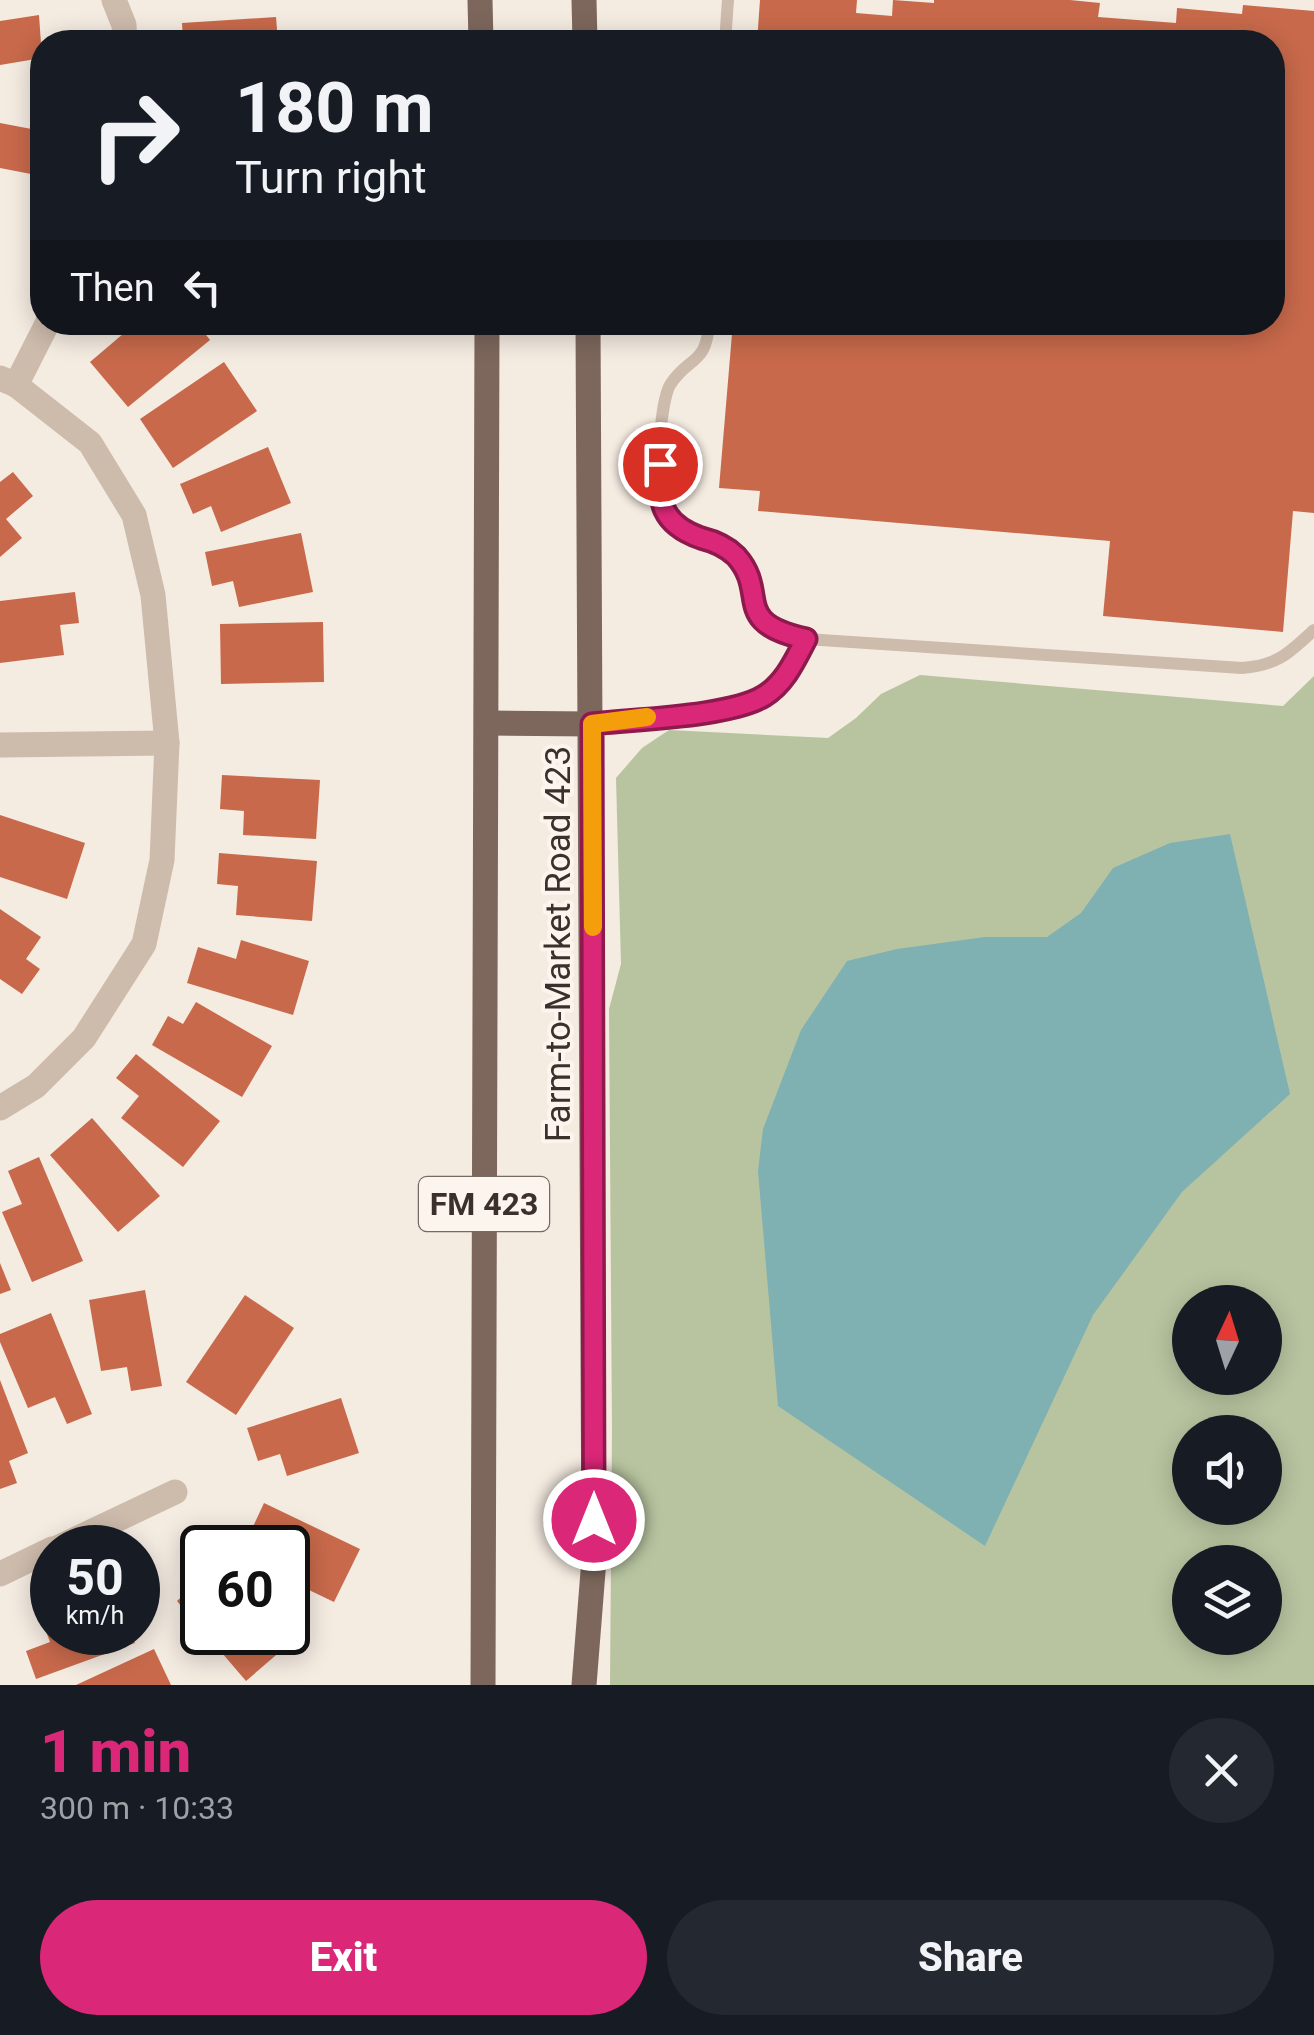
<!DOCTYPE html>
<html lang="en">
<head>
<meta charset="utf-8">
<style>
  body { margin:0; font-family:Roboto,sans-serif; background:#242831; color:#f1f3f6; height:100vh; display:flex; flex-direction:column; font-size:38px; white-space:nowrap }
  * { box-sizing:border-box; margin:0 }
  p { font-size:32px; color:#9ea1a6 }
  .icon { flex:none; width:55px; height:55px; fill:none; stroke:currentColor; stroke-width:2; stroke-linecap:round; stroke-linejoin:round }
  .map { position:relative; height:1685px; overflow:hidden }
  .details { display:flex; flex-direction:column; background:#171b24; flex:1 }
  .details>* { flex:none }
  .banner { position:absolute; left:30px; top:30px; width:1255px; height:305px; border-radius:40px; box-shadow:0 5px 25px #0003; background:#171b24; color:#f1f3f6; overflow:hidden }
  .needle { width:65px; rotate:4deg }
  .tools { position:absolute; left:1172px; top:1285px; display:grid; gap:20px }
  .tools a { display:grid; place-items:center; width:110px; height:110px; border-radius:50%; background:#171b24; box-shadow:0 5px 25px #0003; font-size:50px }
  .speed { position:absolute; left:30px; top:1525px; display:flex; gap:20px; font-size:50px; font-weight:700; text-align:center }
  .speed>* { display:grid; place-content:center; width:130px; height:130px; border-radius:50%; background:#171b24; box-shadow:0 5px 25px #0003; line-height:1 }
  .speed small { font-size:25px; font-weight:400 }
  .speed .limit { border:5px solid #111; border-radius:15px; background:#fff; color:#111 }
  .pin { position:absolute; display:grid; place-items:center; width:85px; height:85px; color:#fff; margin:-42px; border:5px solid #fff; border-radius:50%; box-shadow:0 2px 10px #0007 }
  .me { position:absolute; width:110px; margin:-55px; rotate:0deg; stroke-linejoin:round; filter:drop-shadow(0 0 8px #0008) }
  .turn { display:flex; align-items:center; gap:35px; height:210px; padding:0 40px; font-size:45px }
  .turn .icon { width:130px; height:130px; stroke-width:2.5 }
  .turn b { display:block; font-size:70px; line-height:85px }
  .then { display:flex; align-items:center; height:95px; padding:0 40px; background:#0003; gap:20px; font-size:38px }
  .round { display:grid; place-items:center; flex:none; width:105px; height:105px; border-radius:52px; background:#242831 }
  .head { display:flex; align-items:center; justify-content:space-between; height:170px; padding:0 40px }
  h1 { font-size:60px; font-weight:800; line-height:75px; color:#db2777 }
  .cta { display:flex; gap:20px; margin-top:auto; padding:20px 40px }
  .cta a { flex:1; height:115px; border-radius:60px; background:#db2777; color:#fff; font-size:40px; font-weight:800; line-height:115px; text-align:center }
  .cta a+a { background:#242831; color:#f1f3f6 }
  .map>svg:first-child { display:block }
  .green { fill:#b8c4a0; fill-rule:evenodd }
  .water { fill:#7fb0b2 }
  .building { fill:#c8694b }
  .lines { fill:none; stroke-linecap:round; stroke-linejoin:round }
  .service { stroke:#cdbbac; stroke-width:12 }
  .minor { stroke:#cdbbac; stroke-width:25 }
  .primary { stroke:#7d675c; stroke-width:25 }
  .route-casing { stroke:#8e194d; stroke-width:25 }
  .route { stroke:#db2777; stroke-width:18 }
  .slow { stroke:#f59e0b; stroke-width:18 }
  .labels { text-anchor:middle; stroke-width:8; stroke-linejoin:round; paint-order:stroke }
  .shield { fill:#fbf5ee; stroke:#756b66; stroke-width:2.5 }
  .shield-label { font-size:32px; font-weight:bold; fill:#3b302b }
  .street-label { font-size:35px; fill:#3b302b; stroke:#fbf5ee }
</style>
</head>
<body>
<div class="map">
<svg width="1314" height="1685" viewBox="0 0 1314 1685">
  <rect width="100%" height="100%" fill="#f4ebe1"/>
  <path class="green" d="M920 675 1283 706 1314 676V1685H610L612 1430 609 1009 621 964 616 778 642 748 669 730 828 738 856 718 881 694ZM1190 1302H1265V1378H1190ZM1190 1432H1265V1508H1190ZM1190 1562H1265V1638H1190Z"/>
  <polygon class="water" points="1230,834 1290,1094 1182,1192 1093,1315 985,1546 778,1406 758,1171 763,1129 801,1030 847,961 897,949 985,937 1047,937 1081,913 1113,868 1170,843"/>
  <g class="building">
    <polygon points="760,0 857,0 856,13 892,16 893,0 934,3 934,0 1070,0 1100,3 1098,17 1176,23 1177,8 1242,14 1243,5 1314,11 1314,513 1293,511 1283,632 1103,616 1110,541 758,511 760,491 719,488 733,322 1272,322 1272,42 757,42"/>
    <polygon points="39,15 42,58 0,65 0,21"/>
    <polygon points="276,17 278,42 183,42 182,23"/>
    <polygon points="0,123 42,131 36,175 0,168"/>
    <polygon points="137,322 196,322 210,340 128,407 90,362"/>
    <polygon points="224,362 257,411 173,468 140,419"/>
    <polygon points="268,447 291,503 221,532 211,506 193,514 180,484"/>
    <polygon points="13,472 33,496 6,519 22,538 0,557 0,482"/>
    <polygon points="301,533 313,592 239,607 233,581 212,586 205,552"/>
    <polygon points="75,592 79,623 60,625 64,655 0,663 0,601"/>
    <polygon points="323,622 324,682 221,684 220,624"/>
    <polygon points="222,775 320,780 316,839 243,835 244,811 220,809"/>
    <polygon points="0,815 85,843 67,899 0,877"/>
    <polygon points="219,853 317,861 312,921 236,915 238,886 217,884"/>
    <polygon points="0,909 41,937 26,959 40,969 22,994 0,979"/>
    <polygon points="241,940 309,961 293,1015 187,983 198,947 236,959"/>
    <polygon points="196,1002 272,1046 242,1097 152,1045 168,1016 183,1024"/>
    <polygon points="136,1054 220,1121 183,1167 121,1118 139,1096 116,1078"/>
    <polygon points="92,1118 160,1196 118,1232 50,1155"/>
    <polygon points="39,1157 83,1261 32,1282 2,1212 22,1204 8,1171"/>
    <polygon points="0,1263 11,1290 0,1294"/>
    <polygon points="145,1290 162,1386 131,1391 127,1367 101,1371 89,1300"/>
    <polygon points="245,1295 294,1328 236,1415 186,1382"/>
    <polygon points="51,1313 92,1414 67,1424 55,1397 28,1408 0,1342 0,1334"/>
    <polygon points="0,1380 28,1453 9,1461 17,1483 0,1489"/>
    <polygon points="341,1398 359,1453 287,1476 280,1454 258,1461 247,1428"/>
    <polygon points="264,1503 360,1549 334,1602 288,1580 288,1548 243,1548"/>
    <polygon points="202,1578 202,1631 177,1601"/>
    <polygon points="52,1611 52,1632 131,1632 135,1643 36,1679 26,1651 50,1642 40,1616"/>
    <polygon points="204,1632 279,1632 289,1644 246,1681"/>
    <polygon points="154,1649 171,1685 76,1685"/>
  </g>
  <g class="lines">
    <g class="service">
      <polyline points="725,42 728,0"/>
      <path d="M709 322C707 366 688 356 670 385 660 402 654 489 662 508 676 540 718 533 738 558 744 566 746 577 749 587 756 621 773 632 806 639L1242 668C1278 665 1288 654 1314 630"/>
      <path d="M591 724C634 719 730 717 764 696 785 683 795 660 806 639"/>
    </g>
    <g class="minor">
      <polyline points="114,0 124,25 125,42"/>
      <polyline points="0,378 16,385 90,443 134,515 153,595 167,743 162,860 144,944 84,1038 36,1086 0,1108"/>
      <polyline points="16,385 48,322"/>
      <polyline points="0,745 167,743"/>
      <polyline points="57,1548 175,1492"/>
      <polyline points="0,1574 52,1549"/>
    </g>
    <g class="primary">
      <polyline points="480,0 481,42"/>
      <polyline points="584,0 585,42"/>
      <polyline points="487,723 591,724"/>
      <polyline points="483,1685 487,322"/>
      <polyline points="584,1685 594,1559 588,322"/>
    </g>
  </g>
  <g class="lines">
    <g class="route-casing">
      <path id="route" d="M594 1520 592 724C634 719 730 717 764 696 785 683 795 660 806 639 729 622 770 594 736 556 727 547 713 541 701 538 661 524 658 502 660 464"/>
    </g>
    <use href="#route" class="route"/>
    <polyline class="slow" points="593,927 592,724 647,717"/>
  </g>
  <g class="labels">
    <rect class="shield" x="419" y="1177" width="130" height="54" rx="8"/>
    <g class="shield-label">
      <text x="484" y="1215">FM 423</text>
    </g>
    <g class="street-label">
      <text transform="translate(558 944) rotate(-90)" y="12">Farm-to-Market Road 423</text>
    </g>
  </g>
</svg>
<div class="tools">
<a><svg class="needle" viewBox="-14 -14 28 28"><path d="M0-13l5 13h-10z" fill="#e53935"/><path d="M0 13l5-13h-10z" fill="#9ea1a6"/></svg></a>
<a><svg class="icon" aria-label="sound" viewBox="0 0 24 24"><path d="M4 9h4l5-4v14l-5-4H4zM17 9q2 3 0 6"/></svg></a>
<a><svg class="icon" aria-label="layers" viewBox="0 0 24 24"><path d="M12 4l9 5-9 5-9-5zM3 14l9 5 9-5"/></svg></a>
</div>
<div class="speed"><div>50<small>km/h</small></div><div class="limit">60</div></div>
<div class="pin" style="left:660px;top:464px;background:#d93025"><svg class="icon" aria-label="arrive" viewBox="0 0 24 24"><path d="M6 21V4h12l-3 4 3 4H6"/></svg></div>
<svg class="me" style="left:594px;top:1520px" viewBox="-20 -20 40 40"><circle r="17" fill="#db2777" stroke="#fff" stroke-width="3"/><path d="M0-11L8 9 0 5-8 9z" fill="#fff"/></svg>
<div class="banner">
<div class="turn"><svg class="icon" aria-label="right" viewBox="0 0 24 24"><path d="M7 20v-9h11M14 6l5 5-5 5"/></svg><div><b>180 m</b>Turn right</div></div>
<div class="then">Then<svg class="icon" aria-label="left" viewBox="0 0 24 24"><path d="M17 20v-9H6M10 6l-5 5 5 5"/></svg></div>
</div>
</div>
<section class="details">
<div class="head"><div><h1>1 min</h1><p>300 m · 10:33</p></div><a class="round"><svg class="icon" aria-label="close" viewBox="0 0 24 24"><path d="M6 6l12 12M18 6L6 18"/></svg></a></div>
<div class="cta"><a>Exit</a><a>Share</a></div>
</section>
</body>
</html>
